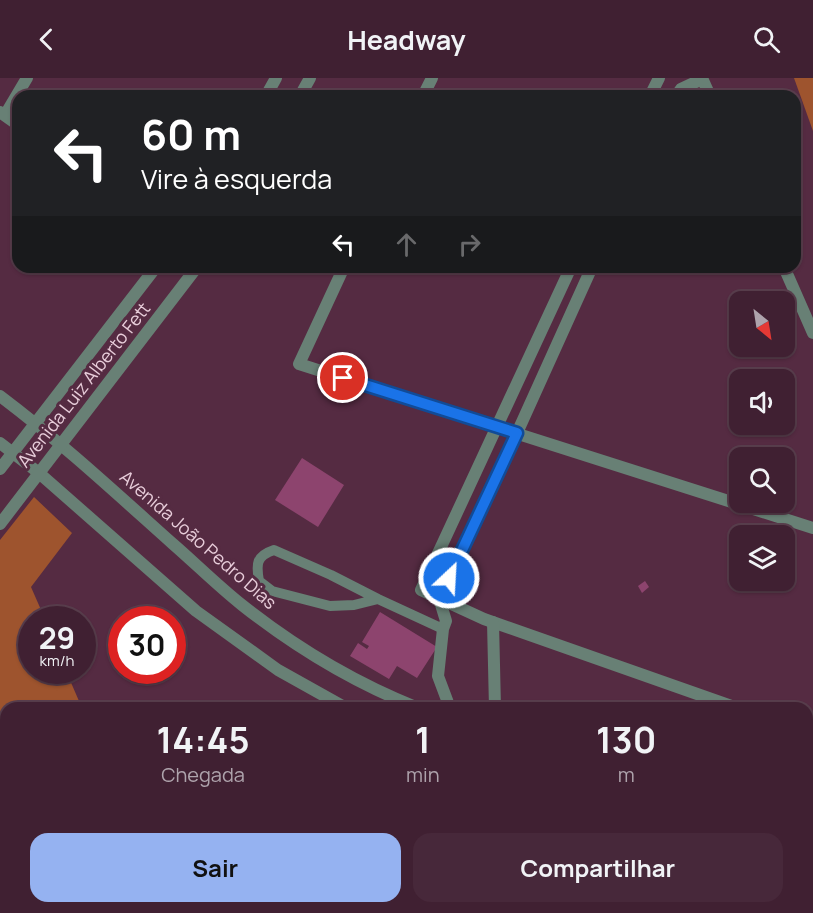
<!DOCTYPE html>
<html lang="pt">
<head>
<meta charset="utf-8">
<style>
  body { margin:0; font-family:Manrope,sans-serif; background:#47283a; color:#f1f3f6; height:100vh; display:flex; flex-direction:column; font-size:22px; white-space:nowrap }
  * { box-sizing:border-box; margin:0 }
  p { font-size:20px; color:#aea3ac }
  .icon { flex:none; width:33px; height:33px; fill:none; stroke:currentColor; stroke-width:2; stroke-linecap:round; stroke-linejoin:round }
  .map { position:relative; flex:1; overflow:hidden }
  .sheet { position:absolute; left:0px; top:624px; width:813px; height:212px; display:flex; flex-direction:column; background:#402032; border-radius:18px 18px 0 0; box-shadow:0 2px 4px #0004,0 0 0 2px #593e4d }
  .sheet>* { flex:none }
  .top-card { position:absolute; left:12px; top:12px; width:789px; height:183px; border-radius:18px; box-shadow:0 2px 4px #0004,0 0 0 2px #593e4d; background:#202124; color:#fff; overflow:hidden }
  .needle { width:39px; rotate:150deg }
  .buttons { position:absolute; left:729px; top:213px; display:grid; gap:12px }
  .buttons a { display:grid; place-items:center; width:66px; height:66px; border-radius:12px; background:#402032; box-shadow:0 2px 4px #0004,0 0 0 2px #593e4d; font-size:30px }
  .speed { position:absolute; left:18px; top:528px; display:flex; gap:12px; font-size:30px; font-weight:700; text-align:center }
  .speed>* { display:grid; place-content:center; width:78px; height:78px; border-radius:50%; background:#402032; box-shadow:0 2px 4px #0004,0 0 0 2px #593e4d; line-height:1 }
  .speed small { font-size:15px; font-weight:400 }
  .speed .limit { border:9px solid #d22; background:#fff; color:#111 }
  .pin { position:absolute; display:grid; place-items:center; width:51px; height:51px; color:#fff; margin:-26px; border:3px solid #fff; border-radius:50%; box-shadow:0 2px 6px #0007 }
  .me { position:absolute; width:66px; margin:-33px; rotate:25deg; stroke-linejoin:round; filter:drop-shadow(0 0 4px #0008) }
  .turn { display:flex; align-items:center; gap:21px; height:126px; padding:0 30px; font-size:27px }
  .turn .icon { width:78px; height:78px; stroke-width:2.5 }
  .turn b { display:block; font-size:42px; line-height:51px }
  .lanes { display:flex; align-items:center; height:57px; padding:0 30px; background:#0003; justify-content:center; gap:30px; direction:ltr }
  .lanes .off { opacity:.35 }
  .eta { display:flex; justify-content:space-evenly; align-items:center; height:102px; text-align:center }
  .eta b { font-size:36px; font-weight:700; line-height:42px }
  .action { display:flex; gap:12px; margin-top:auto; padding:12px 30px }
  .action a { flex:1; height:69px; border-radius:18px; background:#95b2f1; color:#111; font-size:24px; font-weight:700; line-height:69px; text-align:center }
  .action a+a { background:#47283a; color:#f1f3f6 }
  header { display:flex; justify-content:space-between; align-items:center; height:78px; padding:0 30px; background:#402032; font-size:27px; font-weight:700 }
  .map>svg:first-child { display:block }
  .forest { fill:#9e542e }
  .building { fill:#8d446e }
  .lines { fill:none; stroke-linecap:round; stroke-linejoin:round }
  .service { stroke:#688075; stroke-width:10 }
  .minor { stroke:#688075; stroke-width:12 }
  .tertiary { stroke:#688075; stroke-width:12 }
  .route-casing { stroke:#114b97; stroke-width:15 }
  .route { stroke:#1a73e8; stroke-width:10 }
  .labels { text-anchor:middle; stroke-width:6; stroke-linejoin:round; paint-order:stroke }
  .street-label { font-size:18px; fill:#e8cdda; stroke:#552b42 }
</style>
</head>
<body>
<header><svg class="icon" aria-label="back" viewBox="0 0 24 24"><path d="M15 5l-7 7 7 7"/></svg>Headway<svg class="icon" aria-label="search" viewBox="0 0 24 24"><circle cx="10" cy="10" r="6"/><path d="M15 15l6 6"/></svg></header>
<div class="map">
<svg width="813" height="835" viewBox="0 0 813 835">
  <rect width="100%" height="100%" fill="#552b42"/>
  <g class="forest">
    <polygon points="794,0 813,0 813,53"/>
    <polygon points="34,419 72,455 31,509 45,541 32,542 32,592 66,593 82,630 6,630 6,830 412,830 427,835 0,835 0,462"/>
  </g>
  <g class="building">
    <polygon points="302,380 344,407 318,449 275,422"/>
    <polygon points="645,503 649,509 642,515 638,508"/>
    <polygon points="380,534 437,569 417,600 397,588 389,601 350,578 358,565 367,571 369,568 362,564"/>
  </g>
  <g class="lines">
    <path class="service" d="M378 521 354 527 330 528 272 513 259 503C256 486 256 478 274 472L331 497 378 521 443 551"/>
    <g class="minor">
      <polyline points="702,0 710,18"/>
      <polyline points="266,18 276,0"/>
      <polyline points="300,18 310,0"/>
      <polyline points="423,18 432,0"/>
      <polyline points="650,18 659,0"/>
      <polyline points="676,18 681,11 702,1"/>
      <polyline points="0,34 18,47"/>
      <polyline points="5,37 27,0"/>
      <polyline points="344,189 299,286 813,450"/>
      <polyline points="571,189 421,512 484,541 737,630"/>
      <polyline points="784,189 813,255"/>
      <path d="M0 318C61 364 117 416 173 466 196 486 218 508 242 527 295 569 355 605 418 630"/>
      <polyline points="0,365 39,395 196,533 278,592 346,630"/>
      <polyline points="0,391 156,189"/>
      <polyline points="0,446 197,189"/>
      <polyline points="493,544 495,630"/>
      <polyline points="450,630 438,598 443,551 446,543 439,520 517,355 592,189"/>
      <polyline points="807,655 813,657"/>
      <polyline points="807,765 813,767"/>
      <polyline points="807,793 813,795"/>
    </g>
    <polyline class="tertiary" points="544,830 546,835"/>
  </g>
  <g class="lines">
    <g class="route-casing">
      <polyline id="route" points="343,300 517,355 449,500"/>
    </g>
    <use href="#route" class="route"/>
  </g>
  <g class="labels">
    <g class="street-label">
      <text transform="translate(84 307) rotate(-52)" y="6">Avenida Luiz Alberto Fett</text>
      <text transform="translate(198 462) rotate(41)" y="6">Avenida João Pedro Dias</text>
    </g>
  </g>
</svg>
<div class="buttons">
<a><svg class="needle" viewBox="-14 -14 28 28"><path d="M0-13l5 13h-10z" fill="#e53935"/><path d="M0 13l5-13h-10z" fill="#aea3ac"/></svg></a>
<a><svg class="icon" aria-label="sound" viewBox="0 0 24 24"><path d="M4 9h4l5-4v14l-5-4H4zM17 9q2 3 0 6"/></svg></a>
<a><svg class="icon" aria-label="search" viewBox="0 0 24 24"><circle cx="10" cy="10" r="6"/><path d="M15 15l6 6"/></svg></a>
<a><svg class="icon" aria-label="layers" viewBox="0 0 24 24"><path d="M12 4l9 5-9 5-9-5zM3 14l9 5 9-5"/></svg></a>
</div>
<div class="speed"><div>29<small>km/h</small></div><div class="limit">30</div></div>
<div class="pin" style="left:343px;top:300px;background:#d93025"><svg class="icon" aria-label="arrive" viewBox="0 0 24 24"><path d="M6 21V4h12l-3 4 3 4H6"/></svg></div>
<svg class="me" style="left:449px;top:500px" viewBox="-20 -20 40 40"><circle r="17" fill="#1a73e8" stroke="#fff" stroke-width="3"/><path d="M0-11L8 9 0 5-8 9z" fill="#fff"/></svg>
<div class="top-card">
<div class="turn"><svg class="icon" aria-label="left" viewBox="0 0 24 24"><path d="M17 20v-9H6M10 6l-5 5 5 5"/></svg><div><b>60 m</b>Vire à esquerda</div></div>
<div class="lanes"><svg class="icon" aria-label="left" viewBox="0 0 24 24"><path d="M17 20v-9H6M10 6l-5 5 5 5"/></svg><svg class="icon off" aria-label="ahead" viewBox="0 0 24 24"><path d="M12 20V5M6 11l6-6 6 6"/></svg><svg class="icon off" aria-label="right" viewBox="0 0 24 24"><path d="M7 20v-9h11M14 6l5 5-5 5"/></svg></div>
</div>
<section class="sheet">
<div class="eta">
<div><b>14:45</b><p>Chegada</p></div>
<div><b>1</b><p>min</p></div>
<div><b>130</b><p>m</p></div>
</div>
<div class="action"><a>Sair</a><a>Compartilhar</a></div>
</section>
</div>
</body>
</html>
